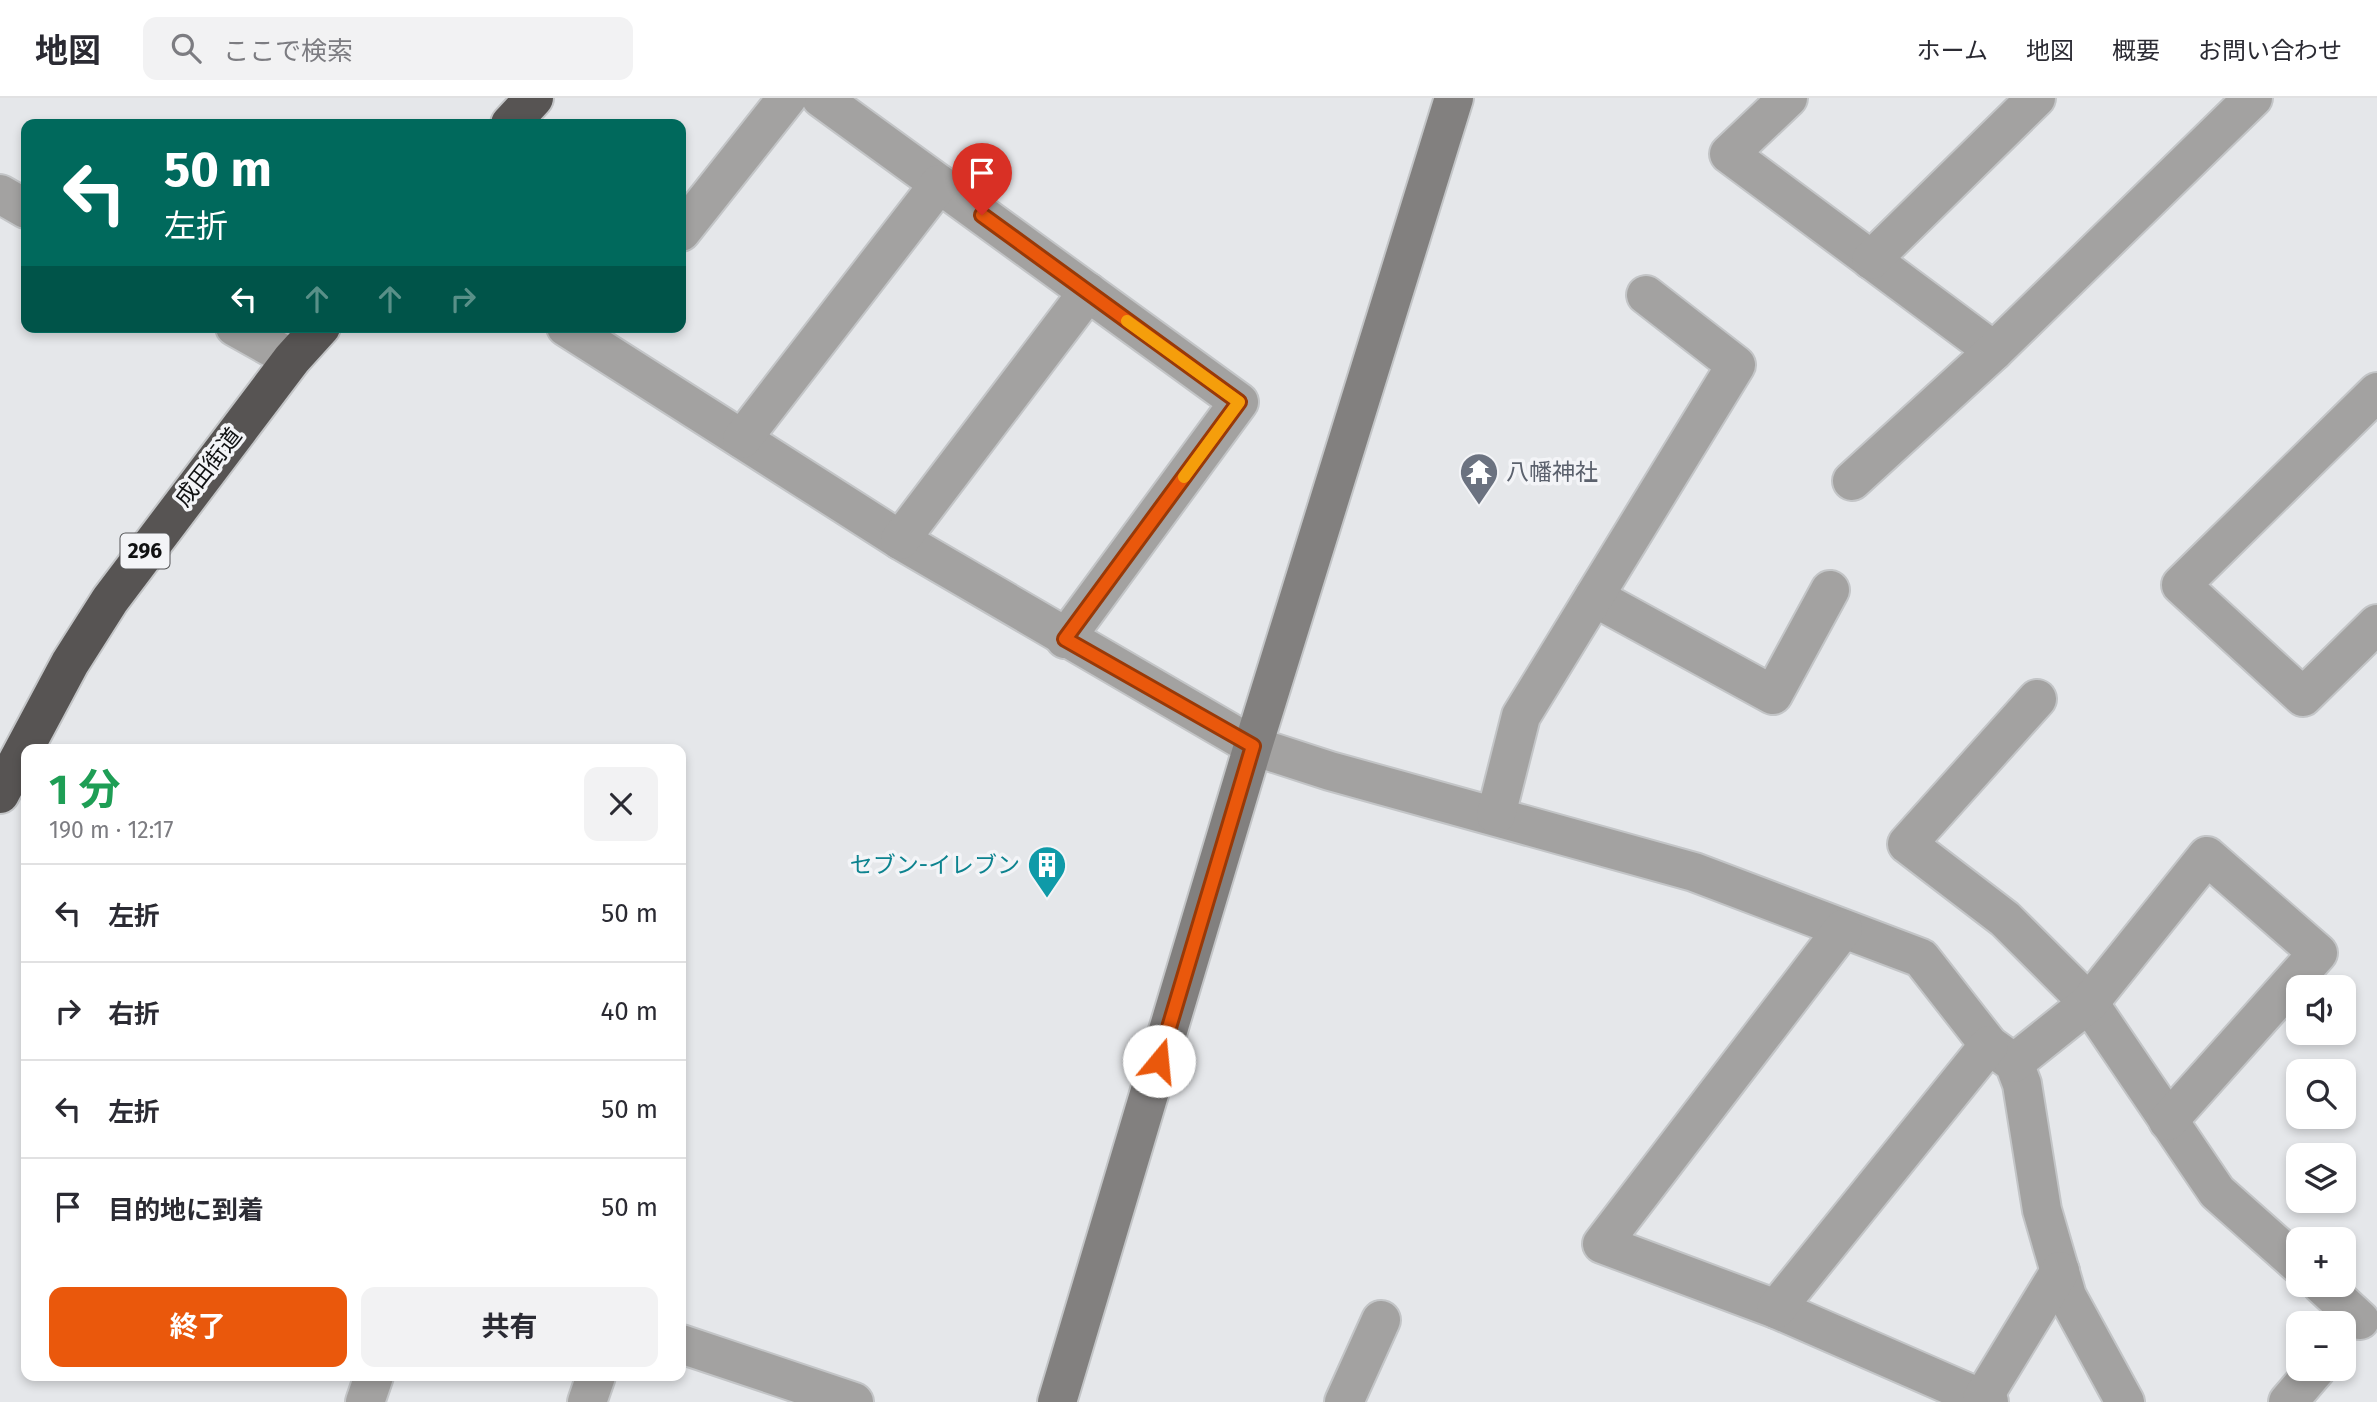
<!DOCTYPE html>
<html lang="ja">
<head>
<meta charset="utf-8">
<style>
  body { margin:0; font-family:"Fira Sans","Noto Sans JP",sans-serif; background:#f2f2f3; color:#2b2b33; height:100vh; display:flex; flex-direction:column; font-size:26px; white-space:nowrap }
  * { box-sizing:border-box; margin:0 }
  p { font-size:23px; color:#7c7c81 }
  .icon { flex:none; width:38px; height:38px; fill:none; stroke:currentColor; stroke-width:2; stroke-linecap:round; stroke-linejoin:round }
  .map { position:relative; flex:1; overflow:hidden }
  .panel { position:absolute; left:21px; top:646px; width:665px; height:637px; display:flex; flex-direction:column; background:#fff; border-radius:14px; box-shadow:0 4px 10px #0003 }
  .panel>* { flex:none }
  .banner { position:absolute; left:21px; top:21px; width:665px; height:214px; border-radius:14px; box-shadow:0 4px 10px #0003; background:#00695c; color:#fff; overflow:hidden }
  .tools { position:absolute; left:2286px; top:877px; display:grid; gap:14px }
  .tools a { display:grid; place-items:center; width:70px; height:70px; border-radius:14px; background:#fff; box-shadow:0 4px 10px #0003; font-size:35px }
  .pin { position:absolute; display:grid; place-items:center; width:60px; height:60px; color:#fff; margin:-72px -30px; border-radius:50% 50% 50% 0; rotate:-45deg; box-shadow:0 0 7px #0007 }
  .pin .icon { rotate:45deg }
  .me { position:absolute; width:77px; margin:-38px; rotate:17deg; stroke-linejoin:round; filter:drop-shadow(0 0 5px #0008) }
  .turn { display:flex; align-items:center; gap:24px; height:147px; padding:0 28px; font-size:32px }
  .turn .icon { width:91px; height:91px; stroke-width:2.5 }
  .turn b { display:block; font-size:49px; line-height:60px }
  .lanes { display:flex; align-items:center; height:66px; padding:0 28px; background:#0003; justify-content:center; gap:35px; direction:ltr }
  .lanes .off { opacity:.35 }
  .round { display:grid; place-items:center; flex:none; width:74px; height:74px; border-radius:14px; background:#f2f2f3 }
  .headline { display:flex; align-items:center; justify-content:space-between; height:119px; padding:0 28px }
  h1 { font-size:42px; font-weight:700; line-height:52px; color:#1e9e55 }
  .primary-button { display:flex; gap:14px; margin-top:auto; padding:14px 28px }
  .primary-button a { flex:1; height:80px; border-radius:14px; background:#ea580c; color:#fff; font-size:28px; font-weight:700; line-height:80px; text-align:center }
  .primary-button a+a { background:#f2f2f3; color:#2b2b33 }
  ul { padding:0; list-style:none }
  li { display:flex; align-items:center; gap:21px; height:98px; padding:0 28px; border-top:2px solid #e1e1e2 }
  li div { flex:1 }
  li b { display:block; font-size:26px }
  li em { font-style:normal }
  header { display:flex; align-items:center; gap:42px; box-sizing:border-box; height:98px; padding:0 35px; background:#fff; border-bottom:2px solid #e1e1e2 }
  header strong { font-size:33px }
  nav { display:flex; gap:38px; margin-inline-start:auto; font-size:24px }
  .search { width:490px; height:63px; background:#f2f2f3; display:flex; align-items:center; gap:18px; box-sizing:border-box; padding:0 24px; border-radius:14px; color:#7c7c81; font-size:26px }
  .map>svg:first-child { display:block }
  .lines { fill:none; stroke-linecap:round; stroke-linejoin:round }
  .street-casing { stroke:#c3c5c7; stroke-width:42 }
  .secondary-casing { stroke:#c3c5c7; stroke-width:42 }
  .highway-casing { stroke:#c3c5c7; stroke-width:42 }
  .street { stroke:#a3a2a1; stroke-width:38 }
  .secondary { stroke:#82807f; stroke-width:38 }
  .highway { stroke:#575453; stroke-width:38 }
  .route-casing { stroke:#983908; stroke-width:18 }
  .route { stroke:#ea580c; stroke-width:12 }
  .slow { stroke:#f59e0b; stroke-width:12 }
  .labels { text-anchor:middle; stroke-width:7; stroke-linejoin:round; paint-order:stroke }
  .shield { fill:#f3f4f7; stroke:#545557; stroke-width:2 }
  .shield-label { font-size:21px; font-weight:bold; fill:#101112 }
  .street-label { font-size:23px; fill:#101112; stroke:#f3f4f7 }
  .worship-label { font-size:23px; fill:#5b616d; stroke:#f3f4f7; text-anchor:start }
  .culture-label { font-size:23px; fill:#0d838f; stroke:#f3f4f7; text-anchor:end }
</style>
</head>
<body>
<header>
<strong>地図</strong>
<div class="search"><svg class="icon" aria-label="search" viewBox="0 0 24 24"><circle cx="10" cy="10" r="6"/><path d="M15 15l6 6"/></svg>ここで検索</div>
<nav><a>ホーム</a><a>地図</a><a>概要</a><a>お問い合わせ</a></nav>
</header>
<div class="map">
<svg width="2377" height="1304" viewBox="0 0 2377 1304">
  <rect width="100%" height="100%" fill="#e5e7ea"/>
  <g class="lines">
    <g class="street-casing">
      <g id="street">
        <polyline points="821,0 1239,304 1065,541"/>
        <polyline points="1788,0 1729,56 1994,253"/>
        <polyline points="0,96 26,111"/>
        <polyline points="681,134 787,0"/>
        <polyline points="1871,162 2036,0"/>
        <polyline points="235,229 292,261"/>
        <polyline points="566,229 900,442 1253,648 1330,673 1694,774 1921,860 1989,947 2014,965 2022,986 2042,1112 2067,1198 2125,1304"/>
        <polyline points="2377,294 2181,487 2303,599 2377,526"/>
        <polyline points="742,341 939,86"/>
        <polyline points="1852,383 1994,253 2253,0"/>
        <polyline points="900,442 1088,194"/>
        <polyline points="1594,499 1773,597 1830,492"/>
        <polyline points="2037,601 1907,746 2005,821 2089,905 2217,1094 2298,1166"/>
        <polyline points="1496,717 1521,618 1736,267 1646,197"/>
        <polyline points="1843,831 1602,1146 1776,1211 1989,1304"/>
        <polyline points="2014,965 2089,905 2207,758 2318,855 2168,1023"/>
        <polyline points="2321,1186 2360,1222"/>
        <polyline points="1776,1211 1989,947"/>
        <polyline points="681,1246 854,1304"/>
        <polyline points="1982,1301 2060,1173"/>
        <polyline points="365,1304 374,1278"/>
        <polyline points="587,1304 596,1278"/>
        <polyline points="1344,1304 1381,1222"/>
        <polyline points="2288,1304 2317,1270"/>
      </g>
    </g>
    <g class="secondary-casing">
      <polyline id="secondary" points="1057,1304 1253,648 1454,0"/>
    </g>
    <g class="highway-casing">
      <g id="highway">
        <polyline points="510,26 534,0"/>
        <polyline points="0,696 70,565 110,502 292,261 321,229"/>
      </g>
    </g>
    <use href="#street" class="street"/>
    <use href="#secondary" class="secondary"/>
    <use href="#highway" class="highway"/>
  </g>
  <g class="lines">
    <g class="route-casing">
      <polyline id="route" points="982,117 1239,304 1065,541 1253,648 1159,963"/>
    </g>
    <use href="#route" class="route"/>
    <polyline class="slow" points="1127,223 1239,304 1184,379"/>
  </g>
  <defs>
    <g id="temple-pin" transform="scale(2.0125)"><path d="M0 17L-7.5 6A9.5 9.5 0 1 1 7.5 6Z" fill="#6b7280" stroke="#f3f4f7"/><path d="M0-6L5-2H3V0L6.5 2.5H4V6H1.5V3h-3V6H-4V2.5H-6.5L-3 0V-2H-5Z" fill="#fff"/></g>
    <g id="building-pin" transform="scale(2.0125)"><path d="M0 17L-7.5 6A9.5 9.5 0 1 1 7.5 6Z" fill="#0f9aa8" stroke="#f3f4f7"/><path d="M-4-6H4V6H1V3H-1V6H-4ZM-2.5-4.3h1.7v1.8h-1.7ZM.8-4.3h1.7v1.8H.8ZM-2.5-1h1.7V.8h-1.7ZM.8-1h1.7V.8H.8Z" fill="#fff"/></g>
  </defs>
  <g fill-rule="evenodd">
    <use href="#temple-pin" x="1479" y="374"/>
    <use href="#building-pin" x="1047" y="767"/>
  </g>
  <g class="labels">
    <rect class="shield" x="120.5" y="435.5" width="49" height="35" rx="5"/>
    <g class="shield-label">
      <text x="145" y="460">296</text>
    </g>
    <g class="street-label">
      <text transform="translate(208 369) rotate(-52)" y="8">成田街道</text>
    </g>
    <g class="worship-label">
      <text x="1506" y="382">八幡神社</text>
    </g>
    <g class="culture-label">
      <text x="1020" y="775">セブン-イレブン</text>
    </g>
  </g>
</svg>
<div class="tools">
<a><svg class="icon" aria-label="sound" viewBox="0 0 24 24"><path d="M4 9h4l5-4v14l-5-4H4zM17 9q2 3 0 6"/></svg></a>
<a><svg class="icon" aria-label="search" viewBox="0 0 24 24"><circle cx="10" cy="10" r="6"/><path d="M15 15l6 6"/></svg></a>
<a><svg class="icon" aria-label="layers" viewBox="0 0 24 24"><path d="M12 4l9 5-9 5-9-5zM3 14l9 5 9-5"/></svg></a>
<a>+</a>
<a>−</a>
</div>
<div class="pin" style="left:982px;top:117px;background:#d93025"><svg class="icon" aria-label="arrive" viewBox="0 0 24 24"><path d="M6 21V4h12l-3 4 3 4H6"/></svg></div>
<svg class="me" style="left:1159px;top:963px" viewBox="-20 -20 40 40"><circle r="19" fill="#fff"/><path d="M0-13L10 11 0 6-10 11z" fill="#ea580c"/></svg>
<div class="banner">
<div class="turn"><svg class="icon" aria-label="left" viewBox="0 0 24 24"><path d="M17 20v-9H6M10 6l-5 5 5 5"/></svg><div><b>50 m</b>左折</div></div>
<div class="lanes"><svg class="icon" aria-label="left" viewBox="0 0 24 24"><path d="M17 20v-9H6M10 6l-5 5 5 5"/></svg><svg class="icon off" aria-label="ahead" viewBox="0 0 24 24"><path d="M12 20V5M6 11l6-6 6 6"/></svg><svg class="icon off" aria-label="ahead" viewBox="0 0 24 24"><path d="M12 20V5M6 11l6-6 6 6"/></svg><svg class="icon off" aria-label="right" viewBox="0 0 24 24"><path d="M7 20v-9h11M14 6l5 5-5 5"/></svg></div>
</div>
<section class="panel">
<div class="headline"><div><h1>1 分</h1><p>190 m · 12:17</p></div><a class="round"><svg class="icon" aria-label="close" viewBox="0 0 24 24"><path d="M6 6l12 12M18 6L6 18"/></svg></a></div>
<ul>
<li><svg class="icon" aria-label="left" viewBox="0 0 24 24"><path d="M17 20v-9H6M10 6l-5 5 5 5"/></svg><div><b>左折</b></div><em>50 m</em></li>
<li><svg class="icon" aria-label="right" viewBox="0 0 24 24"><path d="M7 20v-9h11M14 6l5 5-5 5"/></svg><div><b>右折</b></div><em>40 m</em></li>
<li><svg class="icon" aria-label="left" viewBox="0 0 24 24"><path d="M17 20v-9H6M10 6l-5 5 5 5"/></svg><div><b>左折</b></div><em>50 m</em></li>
<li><svg class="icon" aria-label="arrive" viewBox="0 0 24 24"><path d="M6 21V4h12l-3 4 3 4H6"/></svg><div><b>目的地に到着</b></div><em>50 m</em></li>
</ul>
<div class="primary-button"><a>終了</a><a>共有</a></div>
</section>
</div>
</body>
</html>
